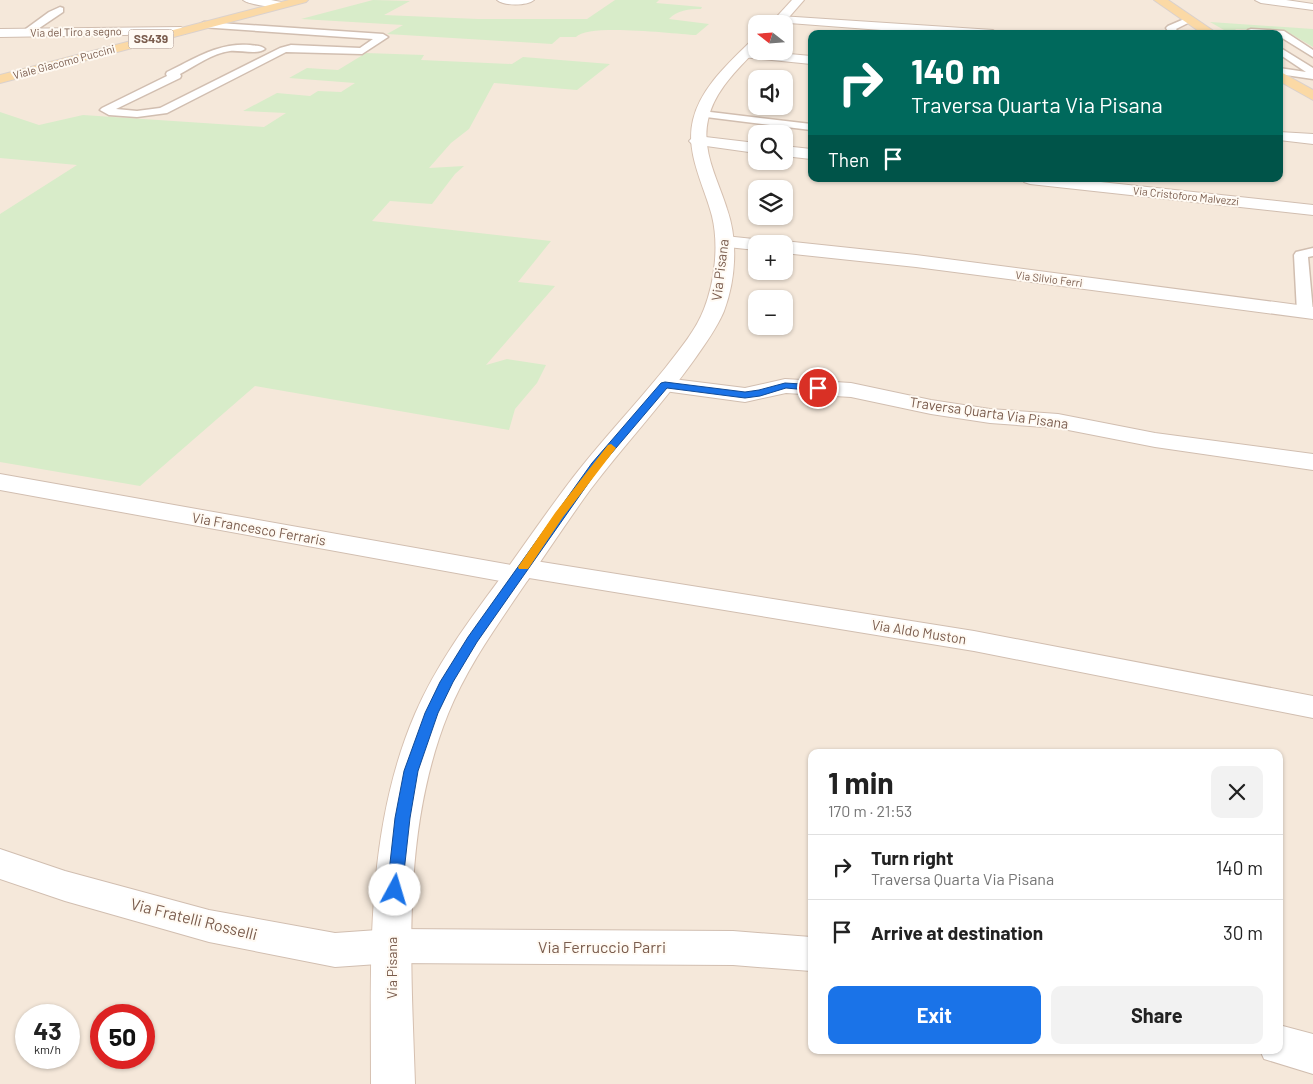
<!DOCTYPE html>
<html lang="en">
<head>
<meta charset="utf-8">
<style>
  body { margin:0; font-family:Barlow,sans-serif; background:#f2f2f2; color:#222; height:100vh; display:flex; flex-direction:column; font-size:19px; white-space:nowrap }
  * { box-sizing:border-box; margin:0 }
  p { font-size:16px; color:#767676 }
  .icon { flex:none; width:28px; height:28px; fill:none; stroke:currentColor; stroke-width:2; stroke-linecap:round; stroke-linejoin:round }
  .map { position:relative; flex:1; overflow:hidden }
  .side { position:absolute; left:808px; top:749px; width:475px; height:305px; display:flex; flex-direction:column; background:#fff; border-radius:10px; box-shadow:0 1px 4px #0004 }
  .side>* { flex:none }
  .banner { position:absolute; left:808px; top:30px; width:475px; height:152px; border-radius:10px; box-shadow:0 1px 4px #0004; background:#00695c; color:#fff; overflow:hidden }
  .needle { width:32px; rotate:287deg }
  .buttons { position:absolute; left:748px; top:15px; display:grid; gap:10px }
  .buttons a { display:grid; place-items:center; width:45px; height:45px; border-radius:10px; background:#fff; box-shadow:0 1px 4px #0004; font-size:25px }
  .speed { position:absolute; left:15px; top:1004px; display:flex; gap:10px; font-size:25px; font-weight:700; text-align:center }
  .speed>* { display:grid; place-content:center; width:65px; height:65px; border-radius:50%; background:#fff; box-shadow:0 1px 4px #0004; line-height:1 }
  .speed small { font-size:12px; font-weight:400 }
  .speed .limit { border:8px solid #d22; background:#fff; color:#111 }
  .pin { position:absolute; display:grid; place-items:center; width:42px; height:42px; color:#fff; margin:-21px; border:2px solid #fff; border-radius:50%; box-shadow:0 1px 5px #0007 }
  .me { position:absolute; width:55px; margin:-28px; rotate:6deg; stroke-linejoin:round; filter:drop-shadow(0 0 4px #0008) }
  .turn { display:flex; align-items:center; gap:18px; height:105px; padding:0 20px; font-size:22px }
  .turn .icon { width:65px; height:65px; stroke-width:2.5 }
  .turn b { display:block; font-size:35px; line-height:42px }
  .then { display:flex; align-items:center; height:48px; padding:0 20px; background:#0003; gap:10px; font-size:19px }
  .round { display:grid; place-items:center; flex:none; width:52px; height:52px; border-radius:10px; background:#f2f2f2 }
  .headline { display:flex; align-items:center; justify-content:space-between; height:85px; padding:0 20px }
  h1 { font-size:30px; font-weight:700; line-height:38px }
  .button { display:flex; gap:10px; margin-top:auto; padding:10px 20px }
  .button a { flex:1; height:58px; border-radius:10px; background:#1a73e8; color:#fff; font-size:20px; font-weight:700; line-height:58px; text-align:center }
  .button a+a { background:#f2f2f2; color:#222 }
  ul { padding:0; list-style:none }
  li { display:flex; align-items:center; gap:15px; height:65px; padding:0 20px; border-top:1px solid #e0e0e0 }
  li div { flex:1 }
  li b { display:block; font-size:19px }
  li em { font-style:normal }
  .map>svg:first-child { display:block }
  .residential { fill:#f5e8da; fill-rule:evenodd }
  .green { fill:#d8ecc9 }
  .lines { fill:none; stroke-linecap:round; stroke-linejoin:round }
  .lane-casing { stroke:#d1beb0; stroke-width:3 }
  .street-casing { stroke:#d1beb0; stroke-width:2 }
  .secondary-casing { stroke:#d6c0b0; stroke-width:2 }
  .primary-casing { stroke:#dad1cd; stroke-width:2 }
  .lane { fill:#fff; fill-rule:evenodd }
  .street { fill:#fff; fill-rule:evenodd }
  .secondary { fill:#fff; fill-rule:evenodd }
  .primary { fill:#fbd9a5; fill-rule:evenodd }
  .route { fill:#1a73e8; stroke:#114b97 }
  .slow { fill:#f59e0b }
  .labels { text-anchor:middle; stroke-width:4; stroke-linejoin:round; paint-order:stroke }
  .far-street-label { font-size:11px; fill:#7a5c4d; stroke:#fffaf3 }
  .shield { fill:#fffaf3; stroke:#a28b7f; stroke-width:1 }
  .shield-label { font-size:12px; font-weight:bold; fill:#7a5c4d }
  .street-label { font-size:14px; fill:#7a5c4d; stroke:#fffaf3 }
  .near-street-label { font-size:16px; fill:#7a5c4d; stroke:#fffaf3 }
</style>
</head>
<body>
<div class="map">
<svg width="1313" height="1084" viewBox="0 0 1313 1084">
  <rect width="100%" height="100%" fill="#fdf6ec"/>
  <path class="residential" d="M0 0H1313V1084H0ZM756 24H784V51H756ZM811 34H1279V179H811ZM756 79H784V106H756ZM756 134H784V161H756ZM756 189H784V216H756ZM756 244H784V271H756ZM756 299H784V326H756ZM811 752H1279V1050H811ZM26 1015H69V1058H26ZM101 1015H144V1058H101Z"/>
  <g class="green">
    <path d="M373 0 410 1 384 15 478 19H587L615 0H659L656 3 702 7 701 9C689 9 677 10 669 19L709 24 696 35C674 34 588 23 576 37H560L552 44 387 34 403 25 301 19Z"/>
    <polygon points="1210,22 1313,29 1313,47 1286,31 1235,29 1241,34 1231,34"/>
    <polygon points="366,53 424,55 421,60 512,64 523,57 610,64 577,90 494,83 469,129 451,143 429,168 464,166 455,174 432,204 390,201 372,221 551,241 518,282 555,286 486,365 507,359 546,365 537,383 515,409 509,430 255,386 140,486 0,462 0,214 77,165 0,158 0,112 39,125 83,115 264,127 286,113 243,111 277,93 310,96 318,91 341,92 355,83 289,78 307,68 338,70"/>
  </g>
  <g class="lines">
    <g class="lane-casing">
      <g id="lane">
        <polygon points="60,7 63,8 63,12 29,35 23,35 23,31 49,12"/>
        <polygon points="1189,17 1194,20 1176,29 1180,34 1170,34 1166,28 1168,26"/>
        <path d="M204 22 383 34 388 37 362 54 286 52 167 113 137 117 109 115 100 110 102 108 167 76 166 74 167 72C194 59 219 42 250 45 256 46 261 45 265 49 258 55 240 50 230 51 213 53 195 66 180 74L181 76 180 78 116 109 137 111 160 108 280 48 291 45 360 48 373 39 201 27 199 25Z"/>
        <polygon points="1251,29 1284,31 1313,50 1313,57 1279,36 1279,34 1248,34 1248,30"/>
        <polygon points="1279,47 1313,68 1313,79 1279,74 1279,68 1306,72 1279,54"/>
        <polygon points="702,111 811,124 811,130 698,116 696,114"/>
        <polygon points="1313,248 1313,256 1308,257 1313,312 1311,315 1299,315 1297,312 1294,255 1296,252"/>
      </g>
    </g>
    <g class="street-casing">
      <g id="street">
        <path d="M243 0H271L286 3 288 5C282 10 250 5 243 0Z"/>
        <path d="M497 0H534C527 6 504 6 497 0Z"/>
        <polygon points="1255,0 1286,0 1313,4 1313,10 1261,3"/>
        <polygon points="780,16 993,30 999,34 934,34 776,22 774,20"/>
        <polygon points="181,27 187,31 185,34 0,37 0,29"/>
        <polygon points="746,50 811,56 811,64 742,57 740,54 742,51"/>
        <polygon points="1279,132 1313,134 1313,144 1279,140"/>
        <polygon points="697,136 756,143 756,153 692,144 689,141 692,138"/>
        <polygon points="784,146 811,149 811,159 784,156"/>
        <polygon points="1022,179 1073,179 1313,205 1313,215 1030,184 1024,182"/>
        <polygon points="725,236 763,240 765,244 756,244 756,250 718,246 716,242 718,238"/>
        <polygon points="784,241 916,255 1313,307 1313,319 916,267 784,253 784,244 777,244"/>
        <polygon points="665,378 745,388 785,379 851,383 931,400 990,409 1058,414 1155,433 1313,454 1313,470 1155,447 1058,428 990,423 931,414 851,397 786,393 745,402 657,390 654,385 657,380"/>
        <polygon points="0,474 511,565 513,562 523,559 974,631 1313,696 1313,718 974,651 529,578 527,581 517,584 0,490"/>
        <polygon points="0,849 65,871 209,910 335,933 392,929 733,931 811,937 811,971 733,965 392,963 335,967 209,942 65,901 0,879"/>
        <polygon points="1279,1025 1313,1034 1313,1074 1264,1059 1260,1050 1279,1050"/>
      </g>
    </g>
    <g class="secondary-casing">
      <g id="secondary">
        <polygon points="792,0 804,0 783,24 770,24"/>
        <path d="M756 39V50C737 70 714 91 708 120 701 151 718 180 727 209 738 240 736 279 724 311 717 328 705 344 694 360 662 405 623 446 590 490 566 523 544 557 521 590 494 630 466 669 448 714 401 831 411 961 415 1084H371C371 960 365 830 415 714 436 665 468 622 499 580 522 548 544 516 568 484 598 444 634 407 666 367 680 349 696 330 704 309 715 281 719 245 712 216 704 185 685 153 693 120 701 87 729 63 752 40Z"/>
      </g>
    </g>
    <g class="primary-casing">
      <g id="primary">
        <polygon points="289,0 308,0 306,2 0,83 0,75"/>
        <polygon points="1154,0 1168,0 1218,34 1203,34"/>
        <polygon points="1279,71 1313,90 1313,100 1279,81"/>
      </g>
    </g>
    <use href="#lane" class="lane"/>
    <use href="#street" class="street"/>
    <use href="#secondary" class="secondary"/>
    <use href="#primary" class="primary"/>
  </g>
  <polygon class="route" points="665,382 745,392 759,390 785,383 818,385 823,388 818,391 786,388 760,396 745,398 667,388 599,468 477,642 453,682 438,713 418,771 410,818 402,890 400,894 395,896 389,894 387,890 395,818 404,771 425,713 440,682 468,637 592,463 661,383"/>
  <polygon class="slow" points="611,444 616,448 563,517 528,569 519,569 518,567 555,513 608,445"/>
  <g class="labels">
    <g class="far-street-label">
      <text transform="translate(76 32) rotate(-1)" y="4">Via del Tiro a segno</text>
      <text transform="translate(64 62) rotate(-15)" y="4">Viale Giacomo Puccini</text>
      <text transform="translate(1186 196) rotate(6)" y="4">Via Cristoforo Malvezzi</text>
      <text transform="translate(1049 279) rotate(7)" y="4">Via Silvio Ferri</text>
    </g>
    <rect class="shield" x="128.5" y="29.5" width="45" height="19" rx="4"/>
    <g class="shield-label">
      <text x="151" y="43">SS439</text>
    </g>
    <g class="street-label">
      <text transform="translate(720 270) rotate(-83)" y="5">Via Pisana</text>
      <text transform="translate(989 413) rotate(8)" y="5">Traversa Quarta Via Pisana</text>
      <text transform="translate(259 529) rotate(10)" y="5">Via Francesco Ferraris</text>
      <text transform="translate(919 632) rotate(9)" y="5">Via Aldo Muston</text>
      <text transform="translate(392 968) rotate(-90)" y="5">Via Pisana</text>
    </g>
    <g class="near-street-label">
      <text transform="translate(194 919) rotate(14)" y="6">Via Fratelli Rosselli</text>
      <text x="602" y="953">Via Ferruccio Parri</text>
    </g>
  </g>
</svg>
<div class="buttons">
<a><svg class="needle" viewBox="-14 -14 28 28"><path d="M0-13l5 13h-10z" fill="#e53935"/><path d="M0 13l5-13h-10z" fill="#767676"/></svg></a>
<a><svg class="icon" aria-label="sound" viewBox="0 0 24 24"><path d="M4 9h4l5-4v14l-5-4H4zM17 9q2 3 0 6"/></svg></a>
<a><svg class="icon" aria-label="search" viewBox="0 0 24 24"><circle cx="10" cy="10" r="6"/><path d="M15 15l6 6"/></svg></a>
<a><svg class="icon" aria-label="layers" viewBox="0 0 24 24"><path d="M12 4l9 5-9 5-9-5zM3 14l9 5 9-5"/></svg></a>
<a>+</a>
<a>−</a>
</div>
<div class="speed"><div>43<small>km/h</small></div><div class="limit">50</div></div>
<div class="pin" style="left:818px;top:388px;background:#d93025"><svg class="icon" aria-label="arrive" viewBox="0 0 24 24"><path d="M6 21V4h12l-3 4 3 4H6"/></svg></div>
<svg class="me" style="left:395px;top:890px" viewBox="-20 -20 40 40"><circle r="19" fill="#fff"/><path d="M0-13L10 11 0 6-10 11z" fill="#1a73e8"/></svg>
<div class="banner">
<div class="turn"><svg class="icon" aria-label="right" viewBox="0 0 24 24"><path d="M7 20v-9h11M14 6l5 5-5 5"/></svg><div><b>140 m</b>Traversa Quarta Via Pisana</div></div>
<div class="then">Then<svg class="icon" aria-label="arrive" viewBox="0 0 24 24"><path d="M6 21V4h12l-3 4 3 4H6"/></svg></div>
</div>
<section class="side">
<div class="headline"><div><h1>1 min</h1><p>170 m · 21:53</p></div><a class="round"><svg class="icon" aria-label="close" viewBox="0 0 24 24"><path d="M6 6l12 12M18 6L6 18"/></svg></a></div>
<ul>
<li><svg class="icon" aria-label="right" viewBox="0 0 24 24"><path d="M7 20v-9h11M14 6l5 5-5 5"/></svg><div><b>Turn right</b><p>Traversa Quarta Via Pisana</p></div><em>140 m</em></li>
<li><svg class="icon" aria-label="arrive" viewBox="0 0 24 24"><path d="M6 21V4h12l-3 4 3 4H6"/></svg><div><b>Arrive at destination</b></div><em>30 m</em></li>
</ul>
<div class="button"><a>Exit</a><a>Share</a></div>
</section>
</div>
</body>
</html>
